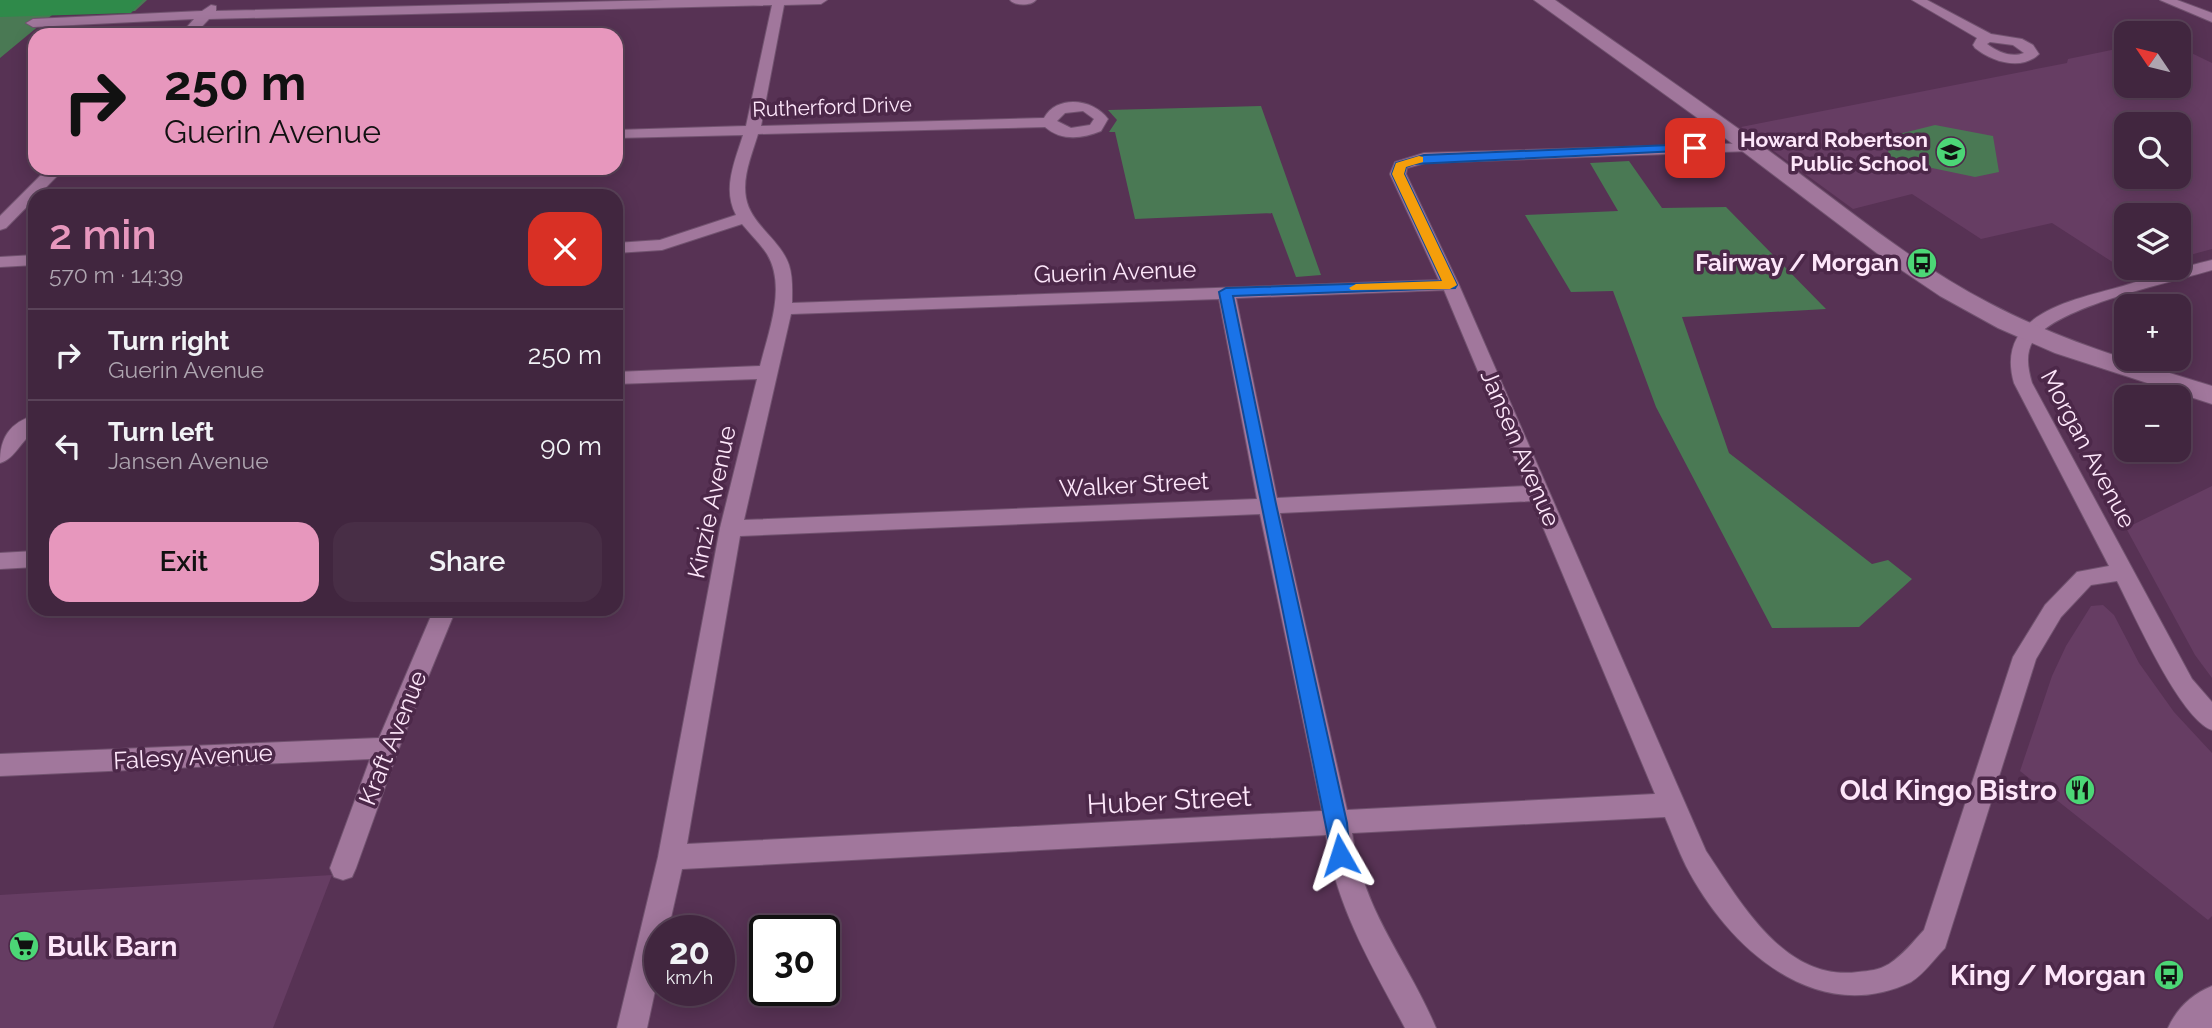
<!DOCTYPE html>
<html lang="en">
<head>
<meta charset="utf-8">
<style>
  body { margin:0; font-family:Raleway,sans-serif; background:#482e46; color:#f1f3f6; height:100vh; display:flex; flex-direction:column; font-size:26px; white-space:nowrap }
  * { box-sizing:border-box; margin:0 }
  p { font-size:23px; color:#aea5b0 }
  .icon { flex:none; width:38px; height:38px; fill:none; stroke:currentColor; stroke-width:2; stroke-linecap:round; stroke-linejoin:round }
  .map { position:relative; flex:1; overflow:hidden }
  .side { position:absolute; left:28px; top:189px; width:595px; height:427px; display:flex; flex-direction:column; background:#41263f; border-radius:21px; box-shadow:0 4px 18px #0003,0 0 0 2px #5a4359 }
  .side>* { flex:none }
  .top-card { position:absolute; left:28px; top:28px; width:595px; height:147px; border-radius:21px; box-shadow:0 4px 18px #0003,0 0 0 2px #5a4359; background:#e797bd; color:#111; overflow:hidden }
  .needle { width:46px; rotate:305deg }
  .fabs { position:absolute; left:2114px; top:21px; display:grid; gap:14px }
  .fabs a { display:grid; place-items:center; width:77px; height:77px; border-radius:14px; background:#41263f; box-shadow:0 4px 18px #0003,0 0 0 2px #5a4359; font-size:35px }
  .speed { position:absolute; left:644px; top:915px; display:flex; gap:14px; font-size:35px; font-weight:700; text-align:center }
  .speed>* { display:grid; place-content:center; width:91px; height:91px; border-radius:50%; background:#41263f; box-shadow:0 4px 18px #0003,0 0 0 2px #5a4359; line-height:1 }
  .speed small { font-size:18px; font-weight:400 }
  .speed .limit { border:4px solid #111; border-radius:10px; background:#fff; color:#111 }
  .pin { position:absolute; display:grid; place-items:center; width:60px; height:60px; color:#fff; margin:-30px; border-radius:14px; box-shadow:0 4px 10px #0006 }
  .me { position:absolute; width:77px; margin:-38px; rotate:354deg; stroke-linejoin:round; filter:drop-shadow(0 0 5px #0008) }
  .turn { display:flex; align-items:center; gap:24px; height:147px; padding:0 21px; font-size:32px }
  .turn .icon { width:91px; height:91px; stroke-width:2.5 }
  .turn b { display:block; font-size:49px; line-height:60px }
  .round { display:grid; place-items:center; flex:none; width:74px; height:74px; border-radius:21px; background:#482e46 }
  .summary { display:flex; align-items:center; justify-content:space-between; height:119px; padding:0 21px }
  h1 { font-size:42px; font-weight:600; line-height:52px; color:#e797bd }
  .action { display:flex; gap:14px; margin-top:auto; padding:14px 21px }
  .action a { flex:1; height:80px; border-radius:21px; background:#e797bd; color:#111; font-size:28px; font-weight:600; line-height:80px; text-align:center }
  .action a+a { background:#482e46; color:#f1f3f6 }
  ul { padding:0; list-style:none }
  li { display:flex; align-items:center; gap:21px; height:91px; padding:0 21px; border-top:2px solid #5a4359 }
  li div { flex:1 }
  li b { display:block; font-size:26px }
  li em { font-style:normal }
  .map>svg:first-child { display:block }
  .built { fill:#663d63; fill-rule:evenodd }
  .green { fill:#4a7954 }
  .forest { fill:#2f8a4a }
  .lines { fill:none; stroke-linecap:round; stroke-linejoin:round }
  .minor-casing { stroke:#71526f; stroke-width:2 }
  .secondary-casing { stroke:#71526f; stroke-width:2 }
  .minor { fill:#a1779c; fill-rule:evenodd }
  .secondary { fill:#a1779c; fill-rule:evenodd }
  .route { fill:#1a73e8; stroke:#114b97; stroke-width:2 }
  .slow { fill:#f59e0b }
  .labels { text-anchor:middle; stroke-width:7; stroke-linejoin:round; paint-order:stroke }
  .far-street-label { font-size:21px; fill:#fde6fa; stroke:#4c2849 }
  .far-poi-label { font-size:21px; font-weight:bold; fill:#fde6fa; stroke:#4c2849; text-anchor:end }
  .poi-label { font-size:24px; font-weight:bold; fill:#fde6fa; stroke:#4c2849; text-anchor:end }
  .street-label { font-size:24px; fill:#fde6fa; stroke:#4c2849 }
  .near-poi-label { font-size:28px; font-weight:bold; fill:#fde6fa; stroke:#4c2849; text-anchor:end }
  .near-street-label { font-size:28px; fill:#fde6fa; stroke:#4c2849 }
</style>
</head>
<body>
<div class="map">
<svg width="2212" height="1028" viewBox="0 0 2212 1028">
  <rect width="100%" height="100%" fill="#573254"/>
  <g class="built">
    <path d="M2126 47V86H2179V47L2212 63V249L2179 258V215H2126V268H2142L2128 272 2052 223 1981 239 1912 194 1853 209 1741 127 2067 63 2068 59ZM2126 124H2179V177H2126Z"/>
    <polygon points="2212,486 2212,678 2195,655 2126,528"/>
    <polygon points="2103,605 2114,615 2139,663 2174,712 2212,753 2212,916 2208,920 2020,771 2052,676 2066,646 2091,606"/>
    <polygon points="332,875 273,1028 0,1028 0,895"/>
  </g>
  <g class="green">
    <polygon points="0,0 147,0 135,11 52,15 0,58"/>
    <polygon points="1261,106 1321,275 1296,277 1272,213 1135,219 1115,132 1109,132 1117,120 1108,110"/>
    <polygon points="1935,125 1993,136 1999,172 1975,177 1889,159 1887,137"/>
    <polygon points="1629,161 1662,208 1726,207 1826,309 1682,317 1729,453 1872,564 1888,560 1912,579 1859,627 1772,628 1656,407 1613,291 1571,292 1525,215 1618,211 1590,163"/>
  </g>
  <polygon class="forest" points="0,0 143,0 131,13 0,17"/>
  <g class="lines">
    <g class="minor-casing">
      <g id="minor">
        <path d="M664 0H827L821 4 784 5 761 126 1044 118C1057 94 1094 99 1108 119L1101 131C1082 139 1061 141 1045 127L758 134C752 154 742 177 746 198 751 225 780 239 789 265 793 277 792 291 792 303L1439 280 1390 174 1395 162 1424 153 1755 143 1758 146 1755 149 1750 151 1425 163 1407 168 1406 174 1459 285 1706 851C1741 903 1785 982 1858 972 1869 971 1879 970 1889 964 1903 955 1913 942 1924 930L2013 657 2045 605 2077 572 2109 566 2014 383C1994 313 2074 300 2123 286 2153 277 2182 267 2212 260V270C2170 283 2056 306 2033 341 2025 354 2028 369 2032 383L2192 679 2212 702V730C2180 719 2134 614 2117 581L2091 585 2061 617 2036 659 1945 948C1934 959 1925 973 1911 982 1815 1028 1727 946 1686 866 1678 850 1672 833 1665 817L1352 833C1364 914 1406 957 1436 1028H1405C1372 966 1335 905 1326 835L682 869 668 931H660V968L647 1028H617L658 857 720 528 757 379 616 384V372L760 366C768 333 787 287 767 254 760 243 750 234 742 224L662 250 616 253V243L660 240 736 215C722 189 735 161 743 135L616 138V130L746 126 772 5 209 19 194 35H180L194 19 33 27 26 23 33 19 202 11 211 5 216 6V11ZM1083 111 1094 119 1090 125 1071 128 1057 121 1065 113ZM1444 290 1526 486 1277 498 1236 298ZM1219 299 1257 499 744 520 791 314ZM1532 501 1655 794 1347 810 1280 513ZM1260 514 1322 811 687 844 740 536Z"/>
        <path d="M1010 0H1036C1031 6 1015 6 1010 0Z"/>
        <path d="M1912 0H1927L1991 34 2022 39 2033 45 2039 54C2022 71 1992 62 1975 48L1973 45 1977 38ZM1990 42 2013 45 2024 53C2011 58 1998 52 1987 44Z"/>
        <polygon points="2160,0 2177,0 2212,13 2212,22"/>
        <polygon points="48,168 65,168 6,228 0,230 0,216"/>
        <polygon points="35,255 35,265 0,267 0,257"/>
        <path d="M35 415V431C22 439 15 459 0 463 0 438 9 423 35 415Z"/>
        <polygon points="35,551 35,567 0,569 0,553"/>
        <polygon points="434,609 456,609 399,748 356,868 352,877 343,880 334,877 330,868 370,759 0,776 0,754 379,738"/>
      </g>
    </g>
    <g class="secondary-casing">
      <g id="secondary">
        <path d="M1534 0H1555C1630 53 1706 104 1780 159 1848 209 1914 264 1989 303 2059 340 2136 363 2212 386V404L2055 353 1998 328 1940 296 1882 257 1717 132Z"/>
        <path d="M2212 986V1028H2168C2177 1008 2192 994 2212 986Z"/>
      </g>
    </g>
    <use href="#minor" class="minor"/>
    <use href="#secondary" class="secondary"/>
  </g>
  <polygon class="route" points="1695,144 1701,148 1699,150 1414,164 1406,167 1404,174 1457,285 1455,288 1233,296 1276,504 1347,823 1350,855 1347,862 1340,865 1333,862 1219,292 1226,288 1442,281 1392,174 1396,163 1424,155"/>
  <polygon class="slow" points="1419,156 1423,157 1423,162 1406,167 1404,174 1457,285 1450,289 1351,290 1349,288 1356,284 1442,281 1392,174 1396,163"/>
  <defs>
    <g id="school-disc" transform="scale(1.575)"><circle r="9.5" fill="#4cd676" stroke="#4c2849"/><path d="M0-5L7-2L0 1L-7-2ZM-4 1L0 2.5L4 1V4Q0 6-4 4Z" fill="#111"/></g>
    <g id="bus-disc" transform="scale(1.575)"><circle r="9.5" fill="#4cd676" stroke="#4c2849"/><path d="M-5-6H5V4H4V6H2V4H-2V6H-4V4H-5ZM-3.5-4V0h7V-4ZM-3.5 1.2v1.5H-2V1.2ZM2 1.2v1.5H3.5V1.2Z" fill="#111"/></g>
    <g id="restaurant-disc" transform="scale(1.575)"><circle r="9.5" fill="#4cd676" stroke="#4c2849"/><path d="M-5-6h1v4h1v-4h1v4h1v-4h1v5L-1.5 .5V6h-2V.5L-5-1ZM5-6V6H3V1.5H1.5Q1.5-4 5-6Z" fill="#111"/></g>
    <g id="supermarket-disc" transform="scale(1.575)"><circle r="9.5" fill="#4cd676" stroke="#4c2849"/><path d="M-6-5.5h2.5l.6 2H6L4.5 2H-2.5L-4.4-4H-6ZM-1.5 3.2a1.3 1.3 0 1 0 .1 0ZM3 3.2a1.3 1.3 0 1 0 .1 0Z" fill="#111"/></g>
  </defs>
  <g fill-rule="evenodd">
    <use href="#school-disc" x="1951" y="152"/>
    <use href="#bus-disc" x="1922" y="263"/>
    <use href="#restaurant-disc" x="2080" y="790"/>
    <use href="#supermarket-disc" x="24" y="946"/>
    <use href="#bus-disc" x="2169" y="975"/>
  </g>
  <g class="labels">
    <g class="far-street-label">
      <text transform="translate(832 107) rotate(-2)" y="7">Rutherford Drive</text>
    </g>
    <g class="far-poi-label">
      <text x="1928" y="147">Howard Robertson<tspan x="1928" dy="24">Public School</tspan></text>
    </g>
    <g class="poi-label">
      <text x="1899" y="271">Fairway / Morgan</text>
    </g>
    <g class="street-label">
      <text transform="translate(1115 272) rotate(-2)" y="8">Guerin Avenue</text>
      <text transform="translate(1520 448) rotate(67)" y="8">Jansen Avenue</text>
      <text transform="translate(2088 449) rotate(62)" y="8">Morgan Avenue</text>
      <text transform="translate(1134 485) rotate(-3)" y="8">Walker Street</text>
      <text transform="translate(712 502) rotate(-78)" y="8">Kinzie Avenue</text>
      <text transform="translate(393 738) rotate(-68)" y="8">Kraft Avenue</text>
      <text transform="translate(193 757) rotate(-3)" y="8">Falesy Avenue</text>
    </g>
    <g class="near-poi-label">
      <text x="2057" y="800">Old Kingo Bistro</text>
      <text x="47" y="956" text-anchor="start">Bulk Barn</text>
      <text x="2146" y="985">King / Morgan</text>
    </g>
    <g class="near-street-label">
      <text transform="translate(1169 800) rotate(-3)" y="10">Huber Street</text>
    </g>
  </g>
</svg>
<div class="fabs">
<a><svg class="needle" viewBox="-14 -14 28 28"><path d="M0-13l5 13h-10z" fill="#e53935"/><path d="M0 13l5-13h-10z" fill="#aea5b0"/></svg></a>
<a><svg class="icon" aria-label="search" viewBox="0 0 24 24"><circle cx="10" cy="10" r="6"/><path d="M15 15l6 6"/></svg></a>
<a><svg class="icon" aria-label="layers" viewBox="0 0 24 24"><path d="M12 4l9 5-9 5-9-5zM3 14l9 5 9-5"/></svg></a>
<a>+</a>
<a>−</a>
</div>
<div class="speed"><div>20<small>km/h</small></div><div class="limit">30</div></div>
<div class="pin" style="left:1695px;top:148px;background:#d93025"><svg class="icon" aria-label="arrive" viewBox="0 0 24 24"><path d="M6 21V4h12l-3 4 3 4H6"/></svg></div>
<svg class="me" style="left:1340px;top:855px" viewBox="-20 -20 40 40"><path d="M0-17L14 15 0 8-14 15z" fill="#1a73e8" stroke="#fff" stroke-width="4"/></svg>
<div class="top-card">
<div class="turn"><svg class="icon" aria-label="right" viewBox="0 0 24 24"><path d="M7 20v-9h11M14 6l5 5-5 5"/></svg><div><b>250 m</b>Guerin Avenue</div></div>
</div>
<section class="side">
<div class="summary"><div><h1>2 min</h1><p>570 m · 14:39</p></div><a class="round" style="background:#d93025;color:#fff"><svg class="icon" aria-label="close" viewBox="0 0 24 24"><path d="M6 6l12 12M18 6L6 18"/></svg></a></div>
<ul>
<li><svg class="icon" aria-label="right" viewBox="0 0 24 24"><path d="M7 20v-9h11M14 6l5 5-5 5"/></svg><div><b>Turn right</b><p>Guerin Avenue</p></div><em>250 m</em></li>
<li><svg class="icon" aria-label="left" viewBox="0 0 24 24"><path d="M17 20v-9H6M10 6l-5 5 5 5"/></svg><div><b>Turn left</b><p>Jansen Avenue</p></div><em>90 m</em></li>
</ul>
<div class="action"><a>Exit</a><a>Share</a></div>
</section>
</div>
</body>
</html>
